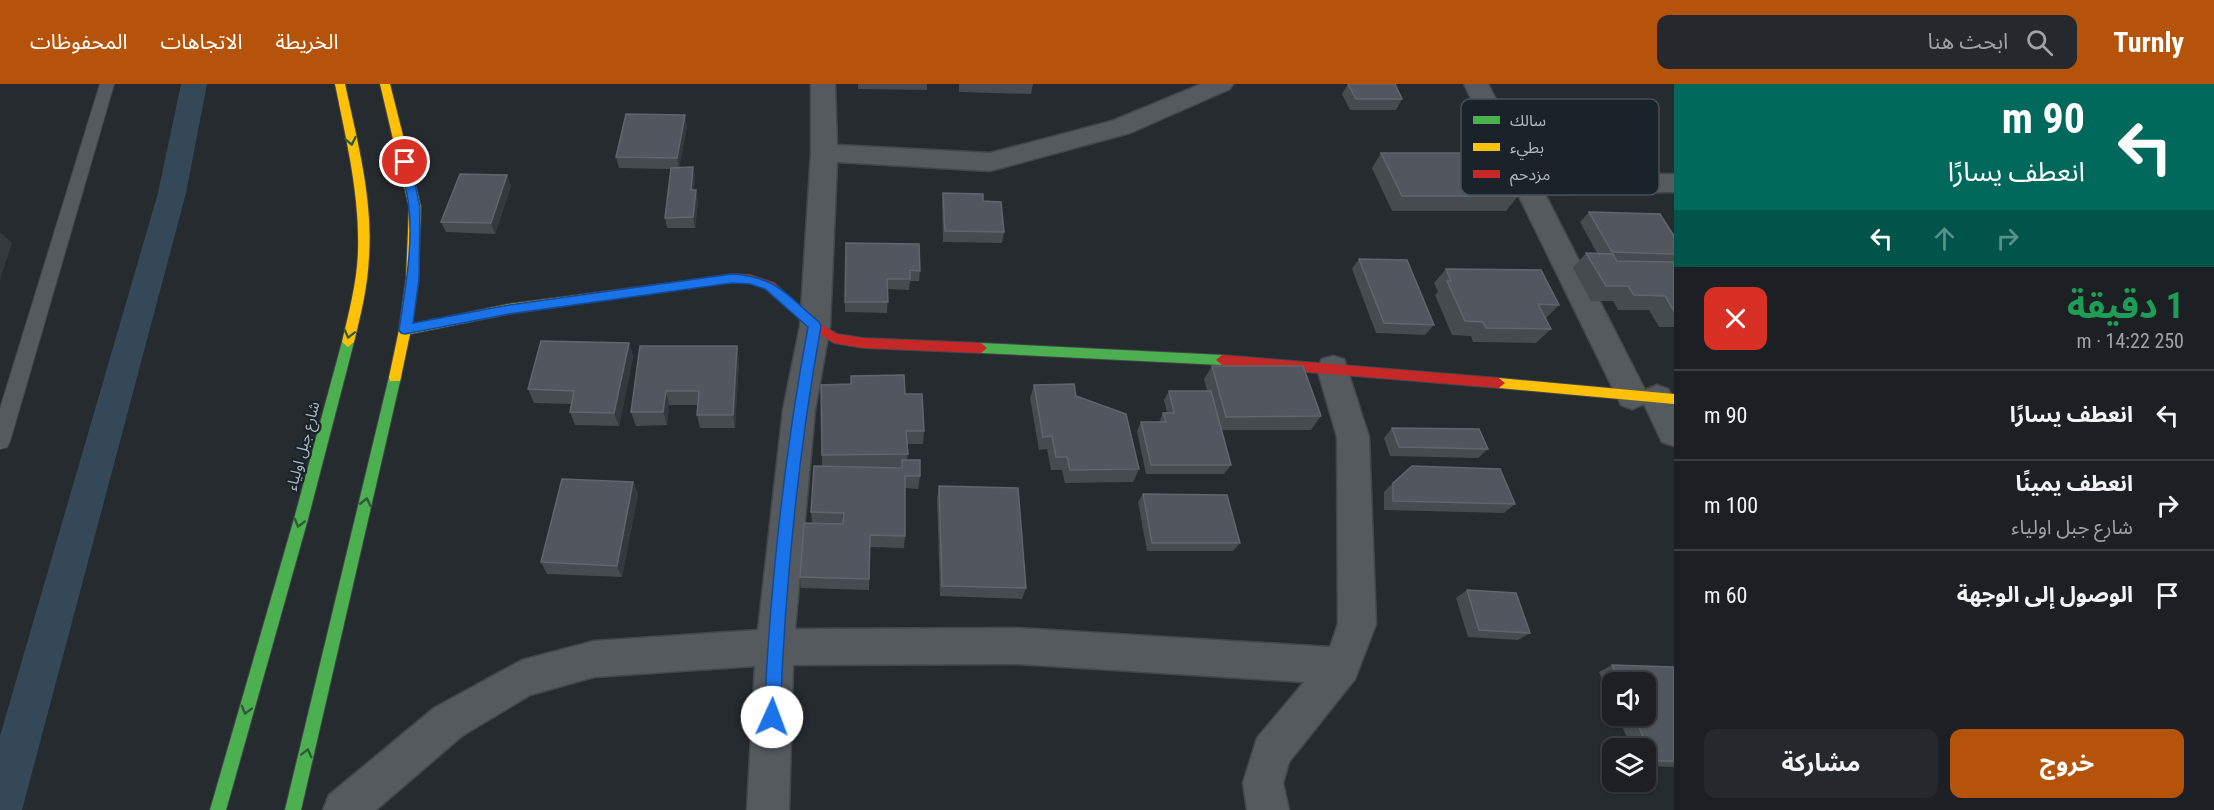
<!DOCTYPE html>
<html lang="ar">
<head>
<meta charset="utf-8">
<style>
  body { margin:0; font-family:"Roboto Condensed","Noto Sans Arabic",sans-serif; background:#25282c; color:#f1f3f6; direction:rtl; height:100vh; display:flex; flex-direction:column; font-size:22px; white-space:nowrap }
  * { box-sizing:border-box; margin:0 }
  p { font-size:20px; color:#a0a3a6 }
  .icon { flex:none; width:33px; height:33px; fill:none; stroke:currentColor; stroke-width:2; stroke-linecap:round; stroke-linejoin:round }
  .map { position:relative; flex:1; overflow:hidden; direction:ltr }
  .side { display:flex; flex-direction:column; background:#1c2024; width:540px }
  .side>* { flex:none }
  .top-card { background:#00695c; color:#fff; overflow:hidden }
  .tools { position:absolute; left:1602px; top:588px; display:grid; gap:12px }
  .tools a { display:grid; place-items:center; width:54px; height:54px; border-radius:12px; background:#1c2024; box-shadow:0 2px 4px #0004,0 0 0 2px #3a3e41; font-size:30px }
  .pin { position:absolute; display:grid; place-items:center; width:51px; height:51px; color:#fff; margin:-26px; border:3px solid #fff; border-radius:50%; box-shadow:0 2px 6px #0007 }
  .me { position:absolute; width:66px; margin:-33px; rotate:2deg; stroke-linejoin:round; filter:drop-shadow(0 0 4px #0008) }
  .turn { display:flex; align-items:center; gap:21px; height:126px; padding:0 30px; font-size:27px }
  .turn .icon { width:78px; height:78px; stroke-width:2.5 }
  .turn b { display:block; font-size:42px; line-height:51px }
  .lanes { display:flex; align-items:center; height:57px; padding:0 30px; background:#0003; justify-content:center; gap:30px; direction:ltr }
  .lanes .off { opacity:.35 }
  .round { display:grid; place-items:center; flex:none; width:63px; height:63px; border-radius:12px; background:#25282c }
  .overview { display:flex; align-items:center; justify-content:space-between; height:102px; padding:0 30px }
  h1 { font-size:36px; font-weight:700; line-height:45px; color:#1e9e55 }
  .button { display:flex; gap:12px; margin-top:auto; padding:12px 30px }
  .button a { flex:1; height:69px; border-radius:12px; background:#b45309; color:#fff; font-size:24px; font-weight:700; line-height:69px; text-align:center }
  .button a+a { background:#25282c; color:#f1f3f6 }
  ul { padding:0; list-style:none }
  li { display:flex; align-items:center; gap:18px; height:90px; padding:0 30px; border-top:2px solid #3a3e41 }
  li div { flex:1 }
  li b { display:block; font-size:22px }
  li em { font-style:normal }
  header { display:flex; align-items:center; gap:36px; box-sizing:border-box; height:84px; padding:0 30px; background:#b45309; color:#fff }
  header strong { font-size:28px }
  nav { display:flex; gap:33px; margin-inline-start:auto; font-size:21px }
  .search { width:420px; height:54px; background:#25282c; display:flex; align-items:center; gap:15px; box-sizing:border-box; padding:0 21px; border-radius:12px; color:#a0a3a6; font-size:22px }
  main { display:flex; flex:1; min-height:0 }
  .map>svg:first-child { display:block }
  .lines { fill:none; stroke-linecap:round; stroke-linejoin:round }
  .canal { fill:#344857; fill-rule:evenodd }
  .lane-casing { stroke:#43474b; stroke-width:2 }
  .street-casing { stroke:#43474b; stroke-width:3 }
  .fast-casing { stroke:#43474b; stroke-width:2 }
  .slow-casing { stroke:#43474b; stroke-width:2 }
  .jam-casing { stroke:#43474b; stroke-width:2 }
  .lane { fill:#555a5f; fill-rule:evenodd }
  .street { fill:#555a5f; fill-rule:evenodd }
  .fast { fill:#4caf50; fill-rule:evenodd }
  .slow { fill:#ffc107; fill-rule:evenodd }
  .jam { fill:#c62828; fill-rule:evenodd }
  .wall { fill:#464b50; fill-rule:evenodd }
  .shaded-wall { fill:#34393e }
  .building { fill:#51575c; stroke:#60666c; stroke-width:1.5 }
  .oneway { stroke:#2e5b39 }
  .route { fill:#1a73e8; stroke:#114b97; stroke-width:1.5 }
  .labels { text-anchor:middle; stroke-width:4.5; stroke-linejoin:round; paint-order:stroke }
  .street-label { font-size:15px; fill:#aeb9c3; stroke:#1a232a }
  .key { fill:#1a232a; stroke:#465058; stroke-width:1.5 }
  .key-label { font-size:16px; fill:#aeb9c3 }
</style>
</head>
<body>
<header>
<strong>Turnly</strong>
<div class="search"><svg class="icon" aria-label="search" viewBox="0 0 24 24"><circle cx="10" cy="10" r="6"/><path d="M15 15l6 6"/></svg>ابحث هنا</div>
<nav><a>الخريطة</a><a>الاتجاهات</a><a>المحفوظات</a></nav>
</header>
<main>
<section class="side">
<div class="top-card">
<div class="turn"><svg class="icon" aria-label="left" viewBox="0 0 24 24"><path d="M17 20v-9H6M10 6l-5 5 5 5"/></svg><div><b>90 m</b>انعطف يسارًا</div></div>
<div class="lanes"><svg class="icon" aria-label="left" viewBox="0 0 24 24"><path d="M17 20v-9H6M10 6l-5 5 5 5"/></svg><svg class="icon off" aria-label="ahead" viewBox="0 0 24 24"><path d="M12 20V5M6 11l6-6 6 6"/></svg><svg class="icon off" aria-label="right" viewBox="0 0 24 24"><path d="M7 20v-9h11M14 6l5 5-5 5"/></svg></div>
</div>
<div class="overview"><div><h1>1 دقيقة</h1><p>250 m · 14:22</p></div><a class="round" style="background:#d93025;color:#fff"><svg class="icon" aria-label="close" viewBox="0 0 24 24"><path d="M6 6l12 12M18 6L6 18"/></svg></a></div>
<ul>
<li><svg class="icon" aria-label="left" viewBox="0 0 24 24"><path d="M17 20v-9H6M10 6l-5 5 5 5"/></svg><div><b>انعطف يسارًا</b></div><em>90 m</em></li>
<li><svg class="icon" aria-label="right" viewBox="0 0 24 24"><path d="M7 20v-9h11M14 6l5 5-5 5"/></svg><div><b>انعطف يمينًا</b><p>شارع جبل اولياء</p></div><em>100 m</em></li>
<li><svg class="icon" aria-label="arrive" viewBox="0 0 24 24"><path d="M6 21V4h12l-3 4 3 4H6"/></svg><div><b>الوصول إلى الوجهة</b></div><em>60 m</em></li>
</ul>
<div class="button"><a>خروج</a><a>مشاركة</a></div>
</section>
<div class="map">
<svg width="1674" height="726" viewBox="0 0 1674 726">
  <rect width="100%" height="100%" fill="#262b30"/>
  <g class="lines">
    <polygon class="canal" points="181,0 207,0 186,109 22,726 0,726 0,652 158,109"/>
    <g class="lane-casing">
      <polygon id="lane" points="100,0 114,0 10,357 7,363 0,365 0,325"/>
    </g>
    <g class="street-casing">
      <g id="street">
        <polygon points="811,0 835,0 837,61 990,69 1112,37 1201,0 1233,0 1230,5 1130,49 990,87 837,78 830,242 815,326 795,545 1018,544 1330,563 1338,540 1337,353 1317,284 1322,275 1333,272 1344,275 1369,353 1376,540 1355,595 1289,678 1283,699 1289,726 1247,726 1243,699 1257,654 1304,598 1018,580 793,581 789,726 747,726 755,582 594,593 530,611 462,652 376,726 323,726 329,711 434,624 522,576 594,557 758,546 783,326 800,242 811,69"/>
        <polygon points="1464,0 1488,0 1535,92 1674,90 1674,108 1545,110 1645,306 1657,301 1668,305 1674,316 1674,362 1662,358 1644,320 1632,325 1621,321"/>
      </g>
    </g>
    <g class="fast-casing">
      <g id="fast">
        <polygon points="348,253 354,258 308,435 226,726 210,726 294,435 342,258"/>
        <polygon points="981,259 1222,271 1228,276 1222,281 981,269 975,264"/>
        <polygon points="395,288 401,293 301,726 285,726 389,293"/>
      </g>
    </g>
    <g class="slow-casing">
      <g id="slow">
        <path d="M335 0H345C357 56 373 114 369 172 368 201 361 230 354 258L348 263 342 258C349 228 357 198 358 168 360 111 346 55 335 0Z"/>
        <polygon points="380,0 390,0 421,123 418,195 412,240 509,220 684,197 688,198 690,201 688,204 509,230 410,250 401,293 400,297 390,297 389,293 399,246 406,195 409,123"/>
        <polygon points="1499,294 1674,310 1674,320 1499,304 1493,299"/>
      </g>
    </g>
    <g class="jam-casing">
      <g id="jam">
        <polygon points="732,190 750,191 774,199 819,239 837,250 863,254 981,259 987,264 981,269 863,264 834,259 811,245 766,205 749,199 732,198 684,205 678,201 684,197"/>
        <polygon points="1222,271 1499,294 1505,299 1499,304 1222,281 1216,276"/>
      </g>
    </g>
    <use href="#lane" class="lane"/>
    <use href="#street" class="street"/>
    <use href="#fast" class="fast"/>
    <use href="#slow" class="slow"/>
    <use href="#jam" class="jam"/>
  </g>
  <g class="wall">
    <polygon points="858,0 927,0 927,6 858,5"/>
    <polygon points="959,0 1033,0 1031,10 959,8"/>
    <polygon points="1348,0 1395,0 1402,15 1396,26 1350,26 1342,10"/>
    <polygon points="687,42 679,84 693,83 695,94 694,106 698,117 695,144 667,144 665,134 671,85 619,84 616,73"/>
    <polygon points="1381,69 1518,112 1506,127 1392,127 1372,84"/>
    <polygon points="507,91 511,102 495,150 446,148 441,138"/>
    <polygon points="943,109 983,117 1004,148 1002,159 943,158 942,120"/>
    <polygon points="1589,128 1674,152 1674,243 1659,243 1649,226 1618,226 1613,217 1591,217 1573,184 1586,169 1597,169 1580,138"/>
    <polygon points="846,159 920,187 919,197 910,197 909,206 888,205 887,229 845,228"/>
    <polygon points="1359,175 1434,241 1425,251 1376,249 1352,185"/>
    <polygon points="1446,185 1559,221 1545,235 1551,245 1536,259 1473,258 1471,252 1452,251 1435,211 1438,208 1434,199"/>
    <polygon points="629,259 633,273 619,342 575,341 570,328 571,320 534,319 528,305"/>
    <polygon points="737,262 739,276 735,344 700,344 697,331 698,321 669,321 667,341 636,342 631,328"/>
    <polygon points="1212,282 1321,332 1311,346 1221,346 1231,381 1224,390 1146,390 1137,347 1141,338 1159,338 1163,329 1167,329 1164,316 1169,307 1207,307 1204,295"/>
    <path d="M821 301 905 310 924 347 923 360H907L908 370 907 376 920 392 918 405 905 404V452L904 464 870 463 869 506 801 504 800 493 812 439 811 428 822 382ZM868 383H901V384Z"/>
    <polygon points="1034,301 1076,312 1139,385 1133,398 1065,399 1062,386 1051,386 1047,365 1039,366 1030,314"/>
    <polygon points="1392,344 1488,365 1478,374 1390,372 1384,354"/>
    <polygon points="633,398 638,410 622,493 547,490 541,478"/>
    <polygon points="1393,399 1515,420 1504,429 1384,426 1384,408"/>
    <polygon points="939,402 1026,504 1022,515 940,512 937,414"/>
    <polygon points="1143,410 1240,459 1233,467 1147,467 1138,418"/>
    <polygon points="1467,506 1530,549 1518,556 1468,553 1456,514"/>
    <polygon points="1612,581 1674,583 1674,683 1646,682 1646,664 1632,664 1617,632 1646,632 1646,598 1612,598 1612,620 1599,588"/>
  </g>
  <g class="shaded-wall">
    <polygon points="685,31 687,42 679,85 677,74"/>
    <polygon points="693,83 695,94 693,117 691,106"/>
    <polygon points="507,91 511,102 495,150 491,139"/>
    <polygon points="696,106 698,117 695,144 693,133"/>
    <polygon points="0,148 12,159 0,196"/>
    <polygon points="629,259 633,273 619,342 614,329"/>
    <polygon points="737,262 739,276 735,344 733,331"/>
    <polygon points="666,307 669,321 667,341 663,328"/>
    <polygon points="633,398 638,410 622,493 617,482"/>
  </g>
  <g class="building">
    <polygon points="1348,0 1395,0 1402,15 1356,15"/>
    <polygon points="626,30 685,31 677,74 616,73"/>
    <polygon points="1381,69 1493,69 1518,112 1402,112"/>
    <polygon points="693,83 691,106 696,106 693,133 665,134 671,84"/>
    <polygon points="460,90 507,91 491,139 441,138"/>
    <polygon points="943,109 983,110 983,117 1001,118 1004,148 945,147"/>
    <polygon points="1589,128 1660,130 1674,152 1674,170 1612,168"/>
    <polygon points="846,159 919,160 920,187 910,186 910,195 887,195 888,218 845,218"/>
    <polygon points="1586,169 1613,170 1617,177 1674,178 1674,227 1665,212 1634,211 1628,202 1606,202"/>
    <polygon points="1359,175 1407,176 1434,241 1384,239"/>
    <polygon points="1446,185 1541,186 1559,221 1538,220 1551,245 1486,244 1483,238 1465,237 1447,197 1451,197"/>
    <polygon points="541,257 629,259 614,329 570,328 574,307 528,305"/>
    <polygon points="640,262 737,262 733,331 697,331 699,307 666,307 663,328 631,328"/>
    <polygon points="1212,282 1303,282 1321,332 1226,333"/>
    <polygon points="904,291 905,310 922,310 924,347 906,347 908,370 822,371 821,301 851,300 851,292"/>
    <polygon points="1074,300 1076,312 1126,330 1139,385 1070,386 1067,373 1056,373 1052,352 1043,353 1034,301"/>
    <polygon points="1169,307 1211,307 1231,381 1151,381 1141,338 1166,338 1163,329 1174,329"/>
    <polygon points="1392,344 1479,345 1488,365 1399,363"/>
    <polygon points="902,376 920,376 920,392 905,392 905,452 870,451 869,495 800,493 804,439 843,440 844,429 811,428 814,382 902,384"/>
    <polygon points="1412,382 1500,385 1515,420 1393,417 1393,399"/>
    <polygon points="562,395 633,398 617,482 541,478"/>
    <polygon points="939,402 1018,404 1026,504 942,502"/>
    <polygon points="1143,410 1227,411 1240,459 1152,459"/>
    <polygon points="1467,506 1516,509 1530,549 1479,546"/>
    <polygon points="1612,581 1674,583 1674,677 1654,677 1634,632 1646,632 1646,598 1620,598"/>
  </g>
  <defs><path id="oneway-chevron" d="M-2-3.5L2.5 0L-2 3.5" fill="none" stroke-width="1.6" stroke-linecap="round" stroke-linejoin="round" transform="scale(1.5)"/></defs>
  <g class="oneway">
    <use href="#oneway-chevron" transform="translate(351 57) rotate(79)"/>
    <use href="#oneway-chevron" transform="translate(349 250) rotate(104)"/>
    <use href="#oneway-chevron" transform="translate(366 418) rotate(-77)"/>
    <use href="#oneway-chevron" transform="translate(299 439) rotate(106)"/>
    <use href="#oneway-chevron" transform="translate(246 626) rotate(106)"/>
    <use href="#oneway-chevron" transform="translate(307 669) rotate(-76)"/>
  </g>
  <path class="route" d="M405 74 410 78 420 123 419 195 413 239 509 221 732 190C777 193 787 211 819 238L821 242C798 371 785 502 780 633L777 639 772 641 766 639 764 633C770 502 784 372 808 243L765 205 750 200 732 199 509 230 405 250 401 249 399 246C405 206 413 164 409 124 408 108 402 93 399 78Z"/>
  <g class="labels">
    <g class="street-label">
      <text transform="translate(303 362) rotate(-75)" y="5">شارع جبل اولياء</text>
    </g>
  </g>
  <rect x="1461" y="15" width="198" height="96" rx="9" class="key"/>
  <rect x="1473" y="32" width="27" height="8" fill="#4caf50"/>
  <rect x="1473" y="59" width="27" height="8" fill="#ffc107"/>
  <rect x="1473" y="86" width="27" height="8" fill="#c62828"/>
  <g class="key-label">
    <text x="1510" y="42">سالك</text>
    <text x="1510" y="69">بطيء</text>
    <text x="1510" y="96">مزدحم</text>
  </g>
</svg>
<div class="tools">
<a><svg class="icon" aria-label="sound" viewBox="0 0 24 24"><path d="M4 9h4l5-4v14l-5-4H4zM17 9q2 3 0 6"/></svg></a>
<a><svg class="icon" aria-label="layers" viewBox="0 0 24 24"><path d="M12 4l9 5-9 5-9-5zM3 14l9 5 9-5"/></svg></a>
</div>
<div class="pin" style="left:405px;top:78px;background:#d93025"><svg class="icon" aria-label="arrive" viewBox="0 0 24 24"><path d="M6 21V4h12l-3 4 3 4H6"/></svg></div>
<svg class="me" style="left:772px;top:633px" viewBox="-20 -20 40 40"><circle r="19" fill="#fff"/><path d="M0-13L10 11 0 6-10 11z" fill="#1a73e8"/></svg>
</div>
</main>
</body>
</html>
